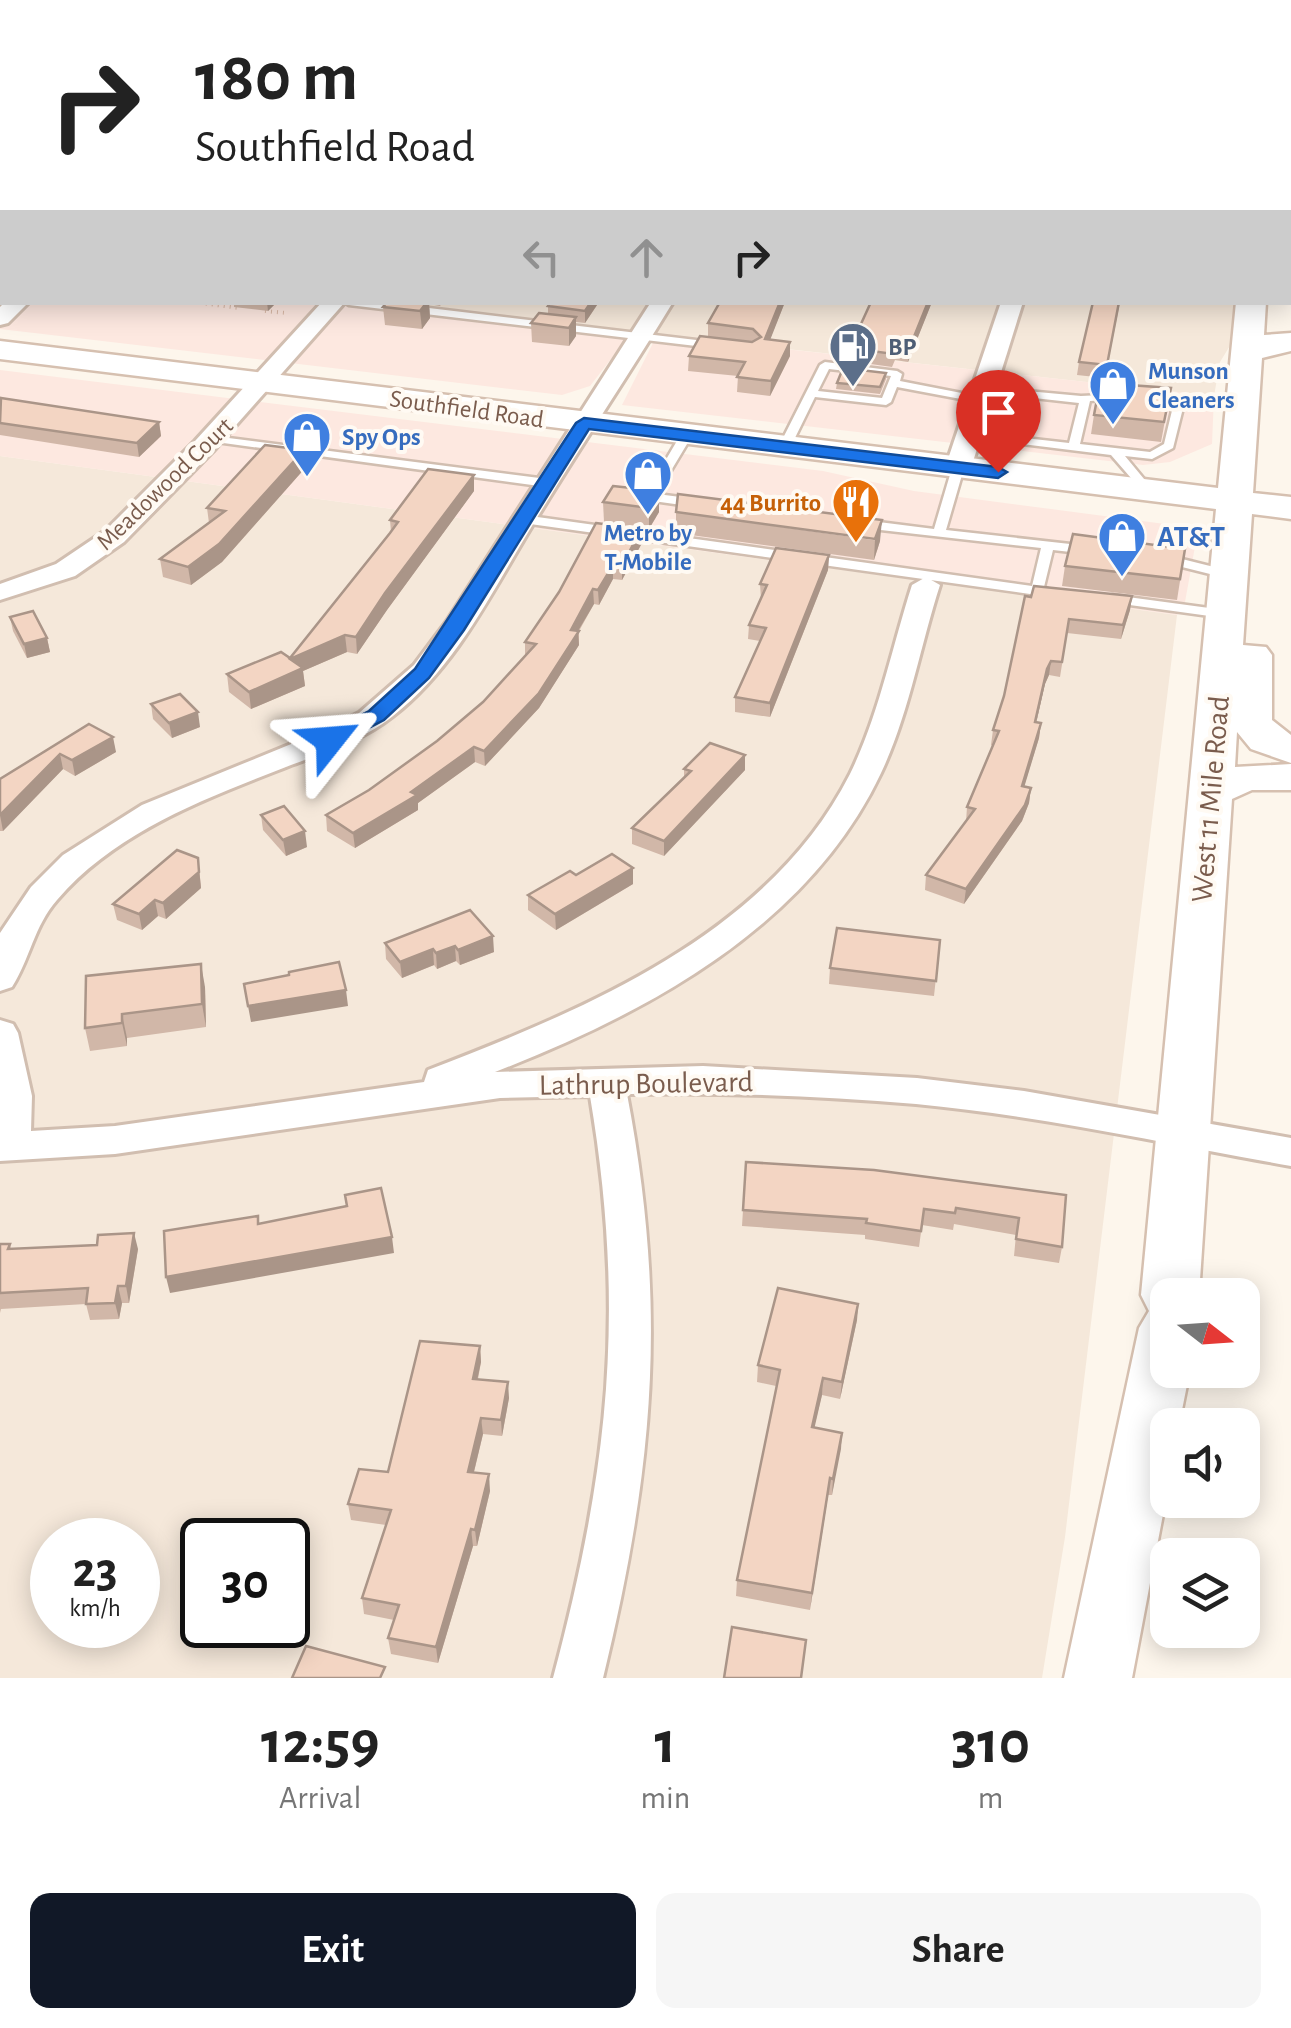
<!DOCTYPE html>
<html lang="en">
<head>
<meta charset="utf-8">
<style>
  body { margin:0; font-family:"Alegreya Sans",sans-serif; background:#f6f6f6; color:#222; height:100vh; display:flex; flex-direction:column; font-size:38px; white-space:nowrap }
  * { box-sizing:border-box; margin:0 }
  p { font-size:32px; color:#767676 }
  .icon { flex:none; width:55px; height:55px; fill:none; stroke:currentColor; stroke-width:2; stroke-linecap:round; stroke-linejoin:round }
  .map { position:relative; height:1678px; overflow:hidden }
  .panel { display:flex; flex-direction:column; background:#fff; flex:1 }
  .panel>* { flex:none }
  .banner { position:absolute; left:0px; top:0px; width:1292px; height:305px; box-shadow:0 5px 25px #0003; background:#fff; color:#222; overflow:hidden }
  .needle { width:65px; rotate:107deg }
  .controls { position:absolute; left:1150px; top:1278px; display:grid; gap:20px }
  .controls a { display:grid; place-items:center; width:110px; height:110px; border-radius:20px; background:#fff; box-shadow:0 5px 25px #0003; font-size:50px }
  .speed { position:absolute; left:30px; top:1518px; display:flex; gap:20px; font-size:50px; font-weight:700; text-align:center }
  .speed>* { display:grid; place-content:center; width:130px; height:130px; border-radius:50%; background:#fff; box-shadow:0 5px 25px #0003; line-height:1 }
  .speed small { font-size:25px; font-weight:400 }
  .speed .limit { border:5px solid #111; border-radius:15px; background:#fff; color:#111 }
  .pin { position:absolute; display:grid; place-items:center; width:85px; height:85px; color:#fff; margin:-102px -42px; border-radius:50% 50% 50% 0; rotate:-45deg; box-shadow:0 0 10px #0007 }
  .pin .icon { rotate:45deg }
  .me { position:absolute; width:110px; margin:-55px; rotate:62deg; stroke-linejoin:round; filter:drop-shadow(0 0 8px #0008) }
  .turn { display:flex; align-items:center; gap:35px; height:210px; padding:0 30px; font-size:45px }
  .turn .icon { width:130px; height:130px; stroke-width:2.5 }
  .turn b { display:block; font-size:70px; line-height:85px }
  .lanes { display:flex; align-items:center; height:95px; padding:0 30px; background:#0003; justify-content:center; gap:50px; direction:ltr }
  .lanes .off { opacity:.35 }
  .eta { display:flex; justify-content:space-evenly; align-items:center; height:170px; text-align:center }
  .eta b { font-size:60px; font-weight:700; line-height:70px }
  .primary-button { display:flex; gap:20px; margin-top:auto; padding:20px 30px }
  .primary-button a { flex:1; height:115px; border-radius:20px; background:#111827; color:#fff; font-size:40px; font-weight:700; line-height:115px; text-align:center }
  .primary-button a+a { background:#f6f6f6; color:#222 }
  .map>svg:first-child { display:block }
  .residential { fill:#f5e8da; fill-rule:evenodd }
  .commercial { fill:#fde8e0 }
  .lines { fill:none; stroke-linecap:round; stroke-linejoin:round }
  .lane-casing { stroke:#d1beb0; stroke-width:5 }
  .street-casing { stroke:#d1beb0; stroke-width:6 }
  .secondary-casing { stroke:#d6c0b0; stroke-width:5 }
  .path { stroke:#d9b8a5; stroke-width:4; stroke-dasharray:1 5; stroke-linecap:butt }
  .lane { fill:#fff; fill-rule:evenodd }
  .street { fill:#fff; fill-rule:evenodd }
  .secondary { fill:#fff; fill-rule:evenodd }
  .wall { fill:#d1b7a8 }
  .shaded-wall { fill:#aa9588 }
  .building { fill:#f3d5c3; stroke:#aa9588; stroke-width:2.5 }
  .route { fill:#1a73e8; stroke:#114b97; stroke-width:2.5 }
  .labels { text-anchor:middle; stroke-width:8; stroke-linejoin:round; paint-order:stroke }
  .far-service-label { font-size:25px; font-weight:bold; fill:#4e5e75; stroke:#fffaf3; text-anchor:start }
  .far-shop-label { font-size:25px; font-weight:bold; fill:#366cbe; stroke:#fffaf3; text-anchor:start }
  .far-street-label { font-size:25px; fill:#7a5c4d; stroke:#fffaf3 }
  .far-food-label { font-size:25px; font-weight:bold; fill:#c56008; stroke:#fffaf3; text-anchor:end }
  .shop-label { font-size:30px; font-weight:bold; fill:#366cbe; stroke:#fffaf3; text-anchor:start }
  .street-label { font-size:30px; fill:#7a5c4d; stroke:#fffaf3 }
</style>
</head>
<body>
<div class="map">
<svg width="1291" height="1678" viewBox="0 0 1291 1678">
  <rect width="100%" height="100%" fill="#fdf6ec"/>
  <g class="residential">
    <polygon points="0,0 1244,0 2,2 2,261"/>
    <polygon points="371,303 1235,303 1231,344 1220,362 1214,396"/>
    <path d="M0 456 1177 615 1065 1537 1042 1678H0ZM52 1540H138V1625H52ZM202 1540H288V1625H202Z"/>
  </g>
  <g class="commercial">
    <polygon points="0,261 2,302 371,302 632,332 590,386 562,395 0,329"/>
    <polygon points="657,335 1214,396 1212,444 1170,462 1143,465 622,405"/>
    <polygon points="0,370 823,471 914,491 1165,524 1196,541 1185,602 1177,615 0,456"/>
  </g>
  <g class="lines">
    <g class="lane-casing">
      <g id="lane">
        <polygon points="344,302 379,302 713,342 718,345 713,348 349,305"/>
        <path d="M825 362 897 371 902 374 900 381 982 397 987 400 982 403 897 387 891 402 886 405 815 397 791 446 785 449 781 448 779 446 820 365ZM829 369 891 376 882 398 818 391Z"/>
        <polygon points="985,387 1081,396 1123,394 1124,396 1119,399 1090,401 1080,444 1150,452 1164,444 1175,398 1243,404 1248,407 1243,410 1184,404 1173,448 1152,459 1125,456 1154,491 1148,495 1144,493 1111,455 966,437 964,435 970,432 1069,443 1079,403 981,392 980,390"/>
        <polygon points="687,431 693,434 657,494 696,499 702,503 696,507 646,500 644,497 681,434"/>
        <polygon points="213,436 547,479 553,483 547,487 209,441 207,439"/>
        <polygon points="958,465 964,468 946,530 1088,546 1094,550 1088,554 1053,550 1044,587 1052,591 1046,595 1037,595 523,523 517,519 523,515 1032,586 1041,548 863,528 857,524 863,520 934,529 952,468"/>
        <polygon points="1166,555 1230,571 1232,574 1226,578 1162,562 1162,556"/>
        <polygon points="1113,595 1224,610 1230,614 1224,618 1108,602 1108,596"/>
      </g>
    </g>
    <g class="street-casing">
      <g id="street">
        <polygon points="475,0 494,0 496,2 477,2"/>
        <polygon points="1018,0 1042,0 1044,2 1020,2"/>
        <rect x="0" y="91" width="2" height="10"/>
        <polygon points="5,302 29,302 8,323 0,325 0,307"/>
        <polygon points="322,302 345,302 213,451 124,542 75,576 0,600 0,584 56,564 105,531 195,441"/>
        <path d="M651 302H673C628 376 580 447 535 521 493 589 458 665 393 716 363 740 326 752 291 765 208 798 117 830 57 900 34 926 30 959 12 987L0 991V933L31 887 63 855 142 805 323 731 359 713 414 665 447 621Z"/>
        <polygon points="1001,302 1023,302 971,468 958,476 949,473 945,468"/>
        <path d="M926 577 940 585C920 647 909 714 881 773 808 927 647 1013 495 1072L703 1066 917 1078 1024 1091 1291 1138V1166C1167 1144 1042 1116 916 1104 820 1096 723 1092 627 1094 668 1309 654 1468 603 1678H553C609 1469 626 1310 590 1096L500 1098 115 1154 0 1161V1020L13 1024 18 1033 32 1096 31 1131 115 1126 424 1082 428 1070C586 1009 769 934 850 774 879 715 892 647 912 585Z"/>
      </g>
    </g>
    <g class="secondary-casing">
      <g id="secondary">
        <polygon points="1291,28 1291,44 1290,44 1290,28"/>
        <polygon points="1236,302 1266,302 1264,335 1291,333 1291,351 1262,358 1253,493 1291,497 1291,519 1252,514 1243,645 1266,647 1272,655 1272,720 1291,735 1291,763 1251,749 1237,732 1235,767 1291,764 1291,790 1252,790 1232,799 1199,1295 1168,1295 1168,1370 1190,1370 1179,1425 1168,1425 1168,1488 1132,1678 1064,1678 1139,1328 1149,1311 1141,1295 1216,509 0,359 0,341 1218,488"/>
      </g>
    </g>
    <g class="path">
      <polyline points="194,302 239,308"/>
      <polyline points="265,311 287,313"/>
    </g>
    <use href="#lane" class="lane"/>
    <use href="#street" class="street"/>
    <use href="#secondary" class="secondary"/>
  </g>
  <g class="wall">
    <polygon points="0,0 412,0 413,2 2,2 2,7 0,6"/>
    <polygon points="234,302 277,302 268,311 234,307"/>
    <polygon points="387,302 443,302 440,306 429,304 430,318 422,329 385,325 383,307"/>
    <polygon points="599,302 585,323 576,322 576,336 569,346 532,342 531,323 548,314 548,306"/>
    <polygon points="785,302 770,339 790,342 790,356 770,396 737,392 738,376 688,371 689,356 708,337 708,323"/>
    <polygon points="932,302 908,362 895,360 892,367 849,361 850,348"/>
    <polygon points="1120,302 1105,378 1077,375 1079,362"/>
    <polygon points="886,373 886,379 880,394 836,389 837,383"/>
    <polygon points="1171,388 1161,442 1091,434 1094,415"/>
    <polygon points="0,399 159,422 161,436 139,457 0,435"/>
    <polygon points="306,467 222,562 191,585 163,577 160,559 209,523 207,508"/>
    <polygon points="474,475 474,491 387,610 357,654 347,652 303,671 305,686 251,709 229,692 227,674 290,658 391,532 390,520"/>
    <polygon points="659,491 659,512 649,529 604,522 603,502"/>
    <polygon points="676,512 880,541 874,560 676,533"/>
    <polygon points="641,529 642,543 622,580 613,579 599,605 594,604 579,631 579,645 539,708 485,766 475,762 418,803 418,810 355,848 327,831 326,815 369,790 437,741 483,702 525,656 525,642"/>
    <polygon points="1185,549 1177,600 1062,586 1065,566"/>
    <polygon points="829,555 828,570 770,717 735,712 735,697 760,641 748,639 749,625 761,599 760,584"/>
    <polygon points="1132,596 1130,610 1121,639 1067,633 1060,677 1049,675 1045,684 1036,722 1041,723 1039,738 1024,786 1031,788 1029,803 1022,821 964,904 925,890 926,875 966,822 967,807 993,746 991,745 993,730 1004,696 1031,597"/>
    <polygon points="10,617 47,638 50,652 27,658 13,631"/>
    <polygon points="151,704 200,727 172,738 153,719"/>
    <polygon points="89,724 116,752 75,776 63,769 3,831 0,831 0,779"/>
    <polygon points="745,755 745,770 664,856 632,844 632,828 684,778 684,769"/>
    <polygon points="261,815 307,847 286,856 263,830"/>
    <polygon points="198,858 201,888 166,919 158,916 142,930 117,920 113,904"/>
    <polygon points="633,868 633,884 556,930 528,910 528,895 576,875"/>
    <polygon points="470,910 494,952 460,965 456,961 437,969 434,965 402,978 386,959 385,943"/>
    <polygon points="940,940 934,996 829,984 830,968"/>
    <polygon points="86,976 205,987 206,1027 127,1038 127,1046 90,1051 85,1028"/>
    <polygon points="746,1162 1066,1195 1062,1247 1059,1263 1014,1256 1016,1235 954,1224 953,1230 922,1225 919,1247 865,1239 865,1235 742,1226"/>
    <polygon points="0,1244 10,1244 11,1249 138,1249 129,1303 122,1303 119,1319 90,1320 86,1304 1,1309 0,1313"/>
    <polygon points="858,1304 857,1320 840,1399 822,1395 814,1427 842,1433 832,1495 828,1495 810,1610 736,1596 737,1580 776,1386 757,1382 758,1365"/>
    <polygon points="480,1346 481,1362 478,1379 509,1398 502,1436 483,1434 474,1472 490,1491 477,1546 473,1546 438,1663 391,1654 388,1638 394,1620 364,1614 362,1598 386,1525 351,1520 348,1504 388,1472"/>
  </g>
  <g class="shaded-wall">
    <polygon points="2,250 2,267 0,269 0,252"/>
    <polygon points="267,302 277,302 268,311"/>
    <polygon points="427,302 429,302 430,318 422,329 420,311"/>
    <polygon points="591,302 599,302 585,323 585,311"/>
    <polygon points="780,302 785,302 765,353 765,339"/>
    <polygon points="928,302 932,302 908,362 909,349"/>
    <polygon points="576,317 576,336 569,346 569,328"/>
    <polygon points="790,342 790,356 770,396 771,381"/>
    <polygon points="159,422 161,436 139,457 137,443"/>
    <polygon points="304,450 306,467 222,562 191,585 188,567"/>
    <polygon points="474,475 474,491 387,610 357,654 356,637 385,593"/>
    <polygon points="659,491 659,512 649,529 649,508"/>
    <polygon points="882,520 880,541 874,560 875,539"/>
    <polygon points="641,529 642,543 622,580 622,566"/>
    <polygon points="829,555 828,570 770,717 770,703"/>
    <polygon points="613,565 613,579 599,605 598,590"/>
    <polygon points="593,589 594,604 578,631 579,645 539,708 485,766 484,751 571,630"/>
    <polygon points="1132,596 1130,610 1121,639 1123,625"/>
    <polygon points="345,635 347,652 303,671 305,686 251,709 249,692 290,659"/>
    <polygon points="47,638 50,652 27,658 24,644"/>
    <polygon points="1051,661 1049,675 1045,684 1033,737 1047,669"/>
    <polygon points="198,712 200,727 172,738 169,723"/>
    <polygon points="1041,723 1039,738 1020,801 1022,786"/>
    <polygon points="113,737 116,752 75,776 72,760"/>
    <polygon points="474,747 475,762 418,803 418,810 355,848 353,833"/>
    <polygon points="60,754 63,769 3,831 0,815"/>
    <polygon points="745,755 745,770 664,856 664,841"/>
    <polygon points="1031,788 1029,803 1022,821 964,904 966,889"/>
    <polygon points="305,831 307,847 286,856 283,840"/>
    <polygon points="198,858 201,888 166,919 163,903"/>
    <polygon points="633,868 633,884 556,930 555,914"/>
    <polygon points="155,900 158,916 142,930 139,914"/>
    <polygon points="493,936 494,952 460,965 458,950"/>
    <polygon points="455,946 456,961 437,969 436,953"/>
    <polygon points="433,949 434,965 402,978 400,962"/>
    <polygon points="201,964 205,987 206,1027 202,1004"/>
    <polygon points="346,990 348,1006 251,1022 248,1006"/>
    <polygon points="122,1014 127,1038 127,1046 122,1023"/>
    <polygon points="134,1233 138,1249 129,1303 126,1286"/>
    <polygon points="392,1237 394,1253 170,1293 166,1277"/>
    <polygon points="118,1286 122,1303 119,1319 115,1303"/>
    <polygon points="858,1304 857,1320 840,1399 842,1382"/>
    <polygon points="480,1346 481,1362 474,1395 473,1379"/>
    <polygon points="823,1378 822,1395 811,1443 812,1427"/>
    <polygon points="508,1382 509,1398 502,1436 501,1420"/>
    <polygon points="481,1418 483,1434 470,1488 468,1472"/>
    <polygon points="842,1433 841,1449 832,1495 833,1479"/>
    <polygon points="489,1474 490,1491 477,1546 475,1530"/>
    <polygon points="830,1478 828,1495 810,1610 812,1593"/>
    <polygon points="471,1529 473,1546 438,1663 436,1647"/>
  </g>
  <g class="building">
    <polygon points="4,0 363,0 335,1 338,2 4,2"/>
    <polygon points="627,0 934,0 927,2 619,2"/>
    <polygon points="1165,0 1196,0 1196,2 1164,2"/>
    <polygon points="2,9 2,66 0,66 0,11"/>
    <polygon points="2,210 2,250 0,252 0,211"/>
    <polygon points="387,302 427,302 420,311 383,307"/>
    <polygon points="551,302 591,302 585,311 548,306"/>
    <polygon points="720,302 780,302 765,339 790,342 771,381 737,377 745,362 689,356 700,336 752,342 761,337 753,329 708,323"/>
    <polygon points="871,302 928,302 909,349 896,347 893,354 850,348"/>
    <polygon points="1093,302 1119,302 1107,365 1079,362"/>
    <polygon points="539,313 576,317 569,328 531,323"/>
    <polygon points="843,368 886,373 880,387 837,383"/>
    <polygon points="1100,383 1171,388 1164,422 1094,415"/>
    <polygon points="1,398 159,422 137,443 0,423"/>
    <polygon points="265,445 304,450 219,544 188,567 160,559 225,511 207,508"/>
    <polygon points="428,469 474,475 385,593 356,637 345,635 290,659 303,668 249,692 227,674 281,652 290,658 390,533 398,522 390,520"/>
    <polygon points="613,486 659,491 649,508 603,502"/>
    <polygon points="678,494 882,520 875,539 676,512"/>
    <polygon points="596,523 641,529 622,566 613,565 598,590 593,589 571,630 579,631 539,693 484,751 474,747 411,792 417,795 353,833 326,815 369,790 437,741 483,702 536,644 525,642 559,592"/>
    <polygon points="1073,534 1185,549 1180,579 1065,566"/>
    <polygon points="776,548 829,555 770,703 735,697 766,628 749,625 767,585 760,584"/>
    <polygon points="1034,586 1132,596 1123,625 1069,619 1062,662 1051,661 1047,669 1035,722 1041,723 1022,786 1031,788 1025,805 966,889 926,875 975,809 967,807 999,731 993,730 1004,696 1025,596 1031,597"/>
    <polygon points="33,611 47,638 24,644 10,617"/>
    <polygon points="180,694 198,712 169,723 151,704"/>
    <polygon points="89,724 113,737 72,760 60,754 0,815 0,779"/>
    <polygon points="710,743 745,755 664,841 632,828 691,771 684,769"/>
    <polygon points="284,806 305,831 283,840 261,815"/>
    <polygon points="177,850 198,858 199,872 163,903 155,900 139,914 113,904"/>
    <polygon points="612,854 633,868 555,914 528,895 570,871 576,875"/>
    <polygon points="470,910 493,936 458,950 455,946 436,953 433,949 400,962 385,943"/>
    <polygon points="837,928 940,940 936,981 830,968"/>
    <polygon points="339,962 346,990 248,1006 244,984 289,975 289,972"/>
    <polygon points="201,964 202,1004 122,1014 122,1023 85,1028 86,976"/>
    <polygon points="746,1162 874,1170 1066,1195 1062,1247 1016,1239 1019,1218 956,1208 955,1213 924,1209 921,1231 866,1223 867,1219 743,1210"/>
    <polygon points="381,1188 392,1237 166,1277 164,1231 258,1216 258,1224 347,1206 345,1195"/>
    <polygon points="134,1233 126,1286 118,1286 115,1303 86,1304 88,1288 0,1293 0,1244 10,1244 8,1249 97,1245 98,1235"/>
    <polygon points="778,1288 858,1304 842,1382 823,1378 812,1427 842,1433 833,1479 830,1478 812,1593 737,1580 780,1370 758,1365"/>
    <polygon points="420,1341 480,1346 473,1379 508,1382 501,1420 481,1418 468,1472 489,1474 475,1530 471,1529 436,1647 388,1638 399,1605 362,1598 391,1510 348,1504 359,1469 388,1472"/>
    <polygon points="732,1627 806,1640 801,1678 724,1678"/>
    <polygon points="306,1646 385,1667 380,1678 292,1678"/>
  </g>
  <polygon class="route" points="584,418 998,467 1007,472 998,478 589,429 464,630 429,678 384,720 338,744 322,744 319,740 322,735 369,711 415,669 576,423"/>
  <defs>
    <g id="fuel-pin" transform="scale(2.5)"><path d="M0 17L-7.5 6A9.5 9.5 0 1 1 7.5 6Z" fill="#5c6f8a" stroke="#fffaf3"/><path d="M-5.5-6h7V0h2V4h1.3V-2.5L3-4.5l.8-.8L6-3V5H2.5V1h-1V6h-7ZM-4.2-4.7v3.2H.2V-4.7Z" fill="#fff"/></g>
    <g id="shop-pin" transform="scale(2.5)"><path d="M0 17L-7.5 6A9.5 9.5 0 1 1 7.5 6Z" fill="#3f7fe0" stroke="#fffaf3"/><path d="M-5-2.5h2.3a2.7 3.5 0 0 1 5.4 0H5L5.5 6h-11ZM-1.5-2.5h3a1.5 2.3 0 0 0-3 0Z" fill="#fff"/></g>
    <g id="restaurant-pin" transform="scale(2.5)"><path d="M0 17L-7.5 6A9.5 9.5 0 1 1 7.5 6Z" fill="#e8710a" stroke="#fffaf3"/><path d="M-5-6h1v4h1v-4h1v4h1v-4h1v5L-1.5 .5V6h-2V.5L-5-1ZM5-6V6H3V1.5H1.5Q1.5-4 5-6Z" fill="#fff"/></g>
  </defs>
  <g fill-rule="evenodd">
    <use href="#fuel-pin" x="853" y="346"/>
    <use href="#shop-pin" x="1113" y="384"/>
    <use href="#shop-pin" x="307" y="436"/>
    <use href="#shop-pin" x="648" y="474"/>
    <use href="#restaurant-pin" x="856" y="502"/>
    <use href="#shop-pin" x="1122" y="536"/>
  </g>
  <g class="labels">
    <g class="far-service-label">
      <text x="888" y="355">BP</text>
    </g>
    <g class="far-shop-label">
      <text x="1148" y="379">Munson<tspan x="1148" dy="29">Cleaners</tspan></text>
      <text x="342" y="445">Spy Ops</text>
      <text x="648" y="541" text-anchor="middle">Metro by<tspan x="648" dy="29">T-Mobile</tspan></text>
    </g>
    <g class="far-street-label">
      <text transform="translate(467 408) rotate(8)" y="9">Southfield Road</text>
      <text transform="translate(164 483) rotate(-44)" y="9">Meadowood Court</text>
    </g>
    <g class="far-food-label">
      <text x="821" y="511">44 Burrito</text>
    </g>
    <g class="shop-label">
      <text x="1157" y="546">AT&amp;T</text>
    </g>
    <g class="street-label">
      <text transform="translate(1210 799) rotate(-85)" y="10">West 11 Mile Road</text>
      <text transform="translate(646 1083) rotate(-1)" y="10">Lathrup Boulevard</text>
    </g>
  </g>
</svg>
<div class="controls">
<a><svg class="needle" viewBox="-14 -14 28 28"><path d="M0-13l5 13h-10z" fill="#e53935"/><path d="M0 13l5-13h-10z" fill="#767676"/></svg></a>
<a><svg class="icon" aria-label="sound" viewBox="0 0 24 24"><path d="M4 9h4l5-4v14l-5-4H4zM17 9q2 3 0 6"/></svg></a>
<a><svg class="icon" aria-label="layers" viewBox="0 0 24 24"><path d="M12 4l9 5-9 5-9-5zM3 14l9 5 9-5"/></svg></a>
</div>
<div class="speed"><div>23<small>km/h</small></div><div class="limit">30</div></div>
<div class="pin" style="left:998px;top:472px;background:#d93025"><svg class="icon" aria-label="arrive" viewBox="0 0 24 24"><path d="M6 21V4h12l-3 4 3 4H6"/></svg></div>
<svg class="me" style="left:330px;top:740px" viewBox="-20 -20 40 40"><path d="M0-17L14 15 0 8-14 15z" fill="#1a73e8" stroke="#fff" stroke-width="4"/></svg>
<div class="banner">
<div class="turn"><svg class="icon" aria-label="right" viewBox="0 0 24 24"><path d="M7 20v-9h11M14 6l5 5-5 5"/></svg><div><b>180 m</b>Southfield Road</div></div>
<div class="lanes"><svg class="icon off" aria-label="left" viewBox="0 0 24 24"><path d="M17 20v-9H6M10 6l-5 5 5 5"/></svg><svg class="icon off" aria-label="ahead" viewBox="0 0 24 24"><path d="M12 20V5M6 11l6-6 6 6"/></svg><svg class="icon" aria-label="right" viewBox="0 0 24 24"><path d="M7 20v-9h11M14 6l5 5-5 5"/></svg></div>
</div>
</div>
<section class="panel">
<div class="eta">
<div><b>12:59</b><p>Arrival</p></div>
<div><b>1</b><p>min</p></div>
<div><b>310</b><p>m</p></div>
</div>
<div class="primary-button"><a>Exit</a><a>Share</a></div>
</section>
</body>
</html>
